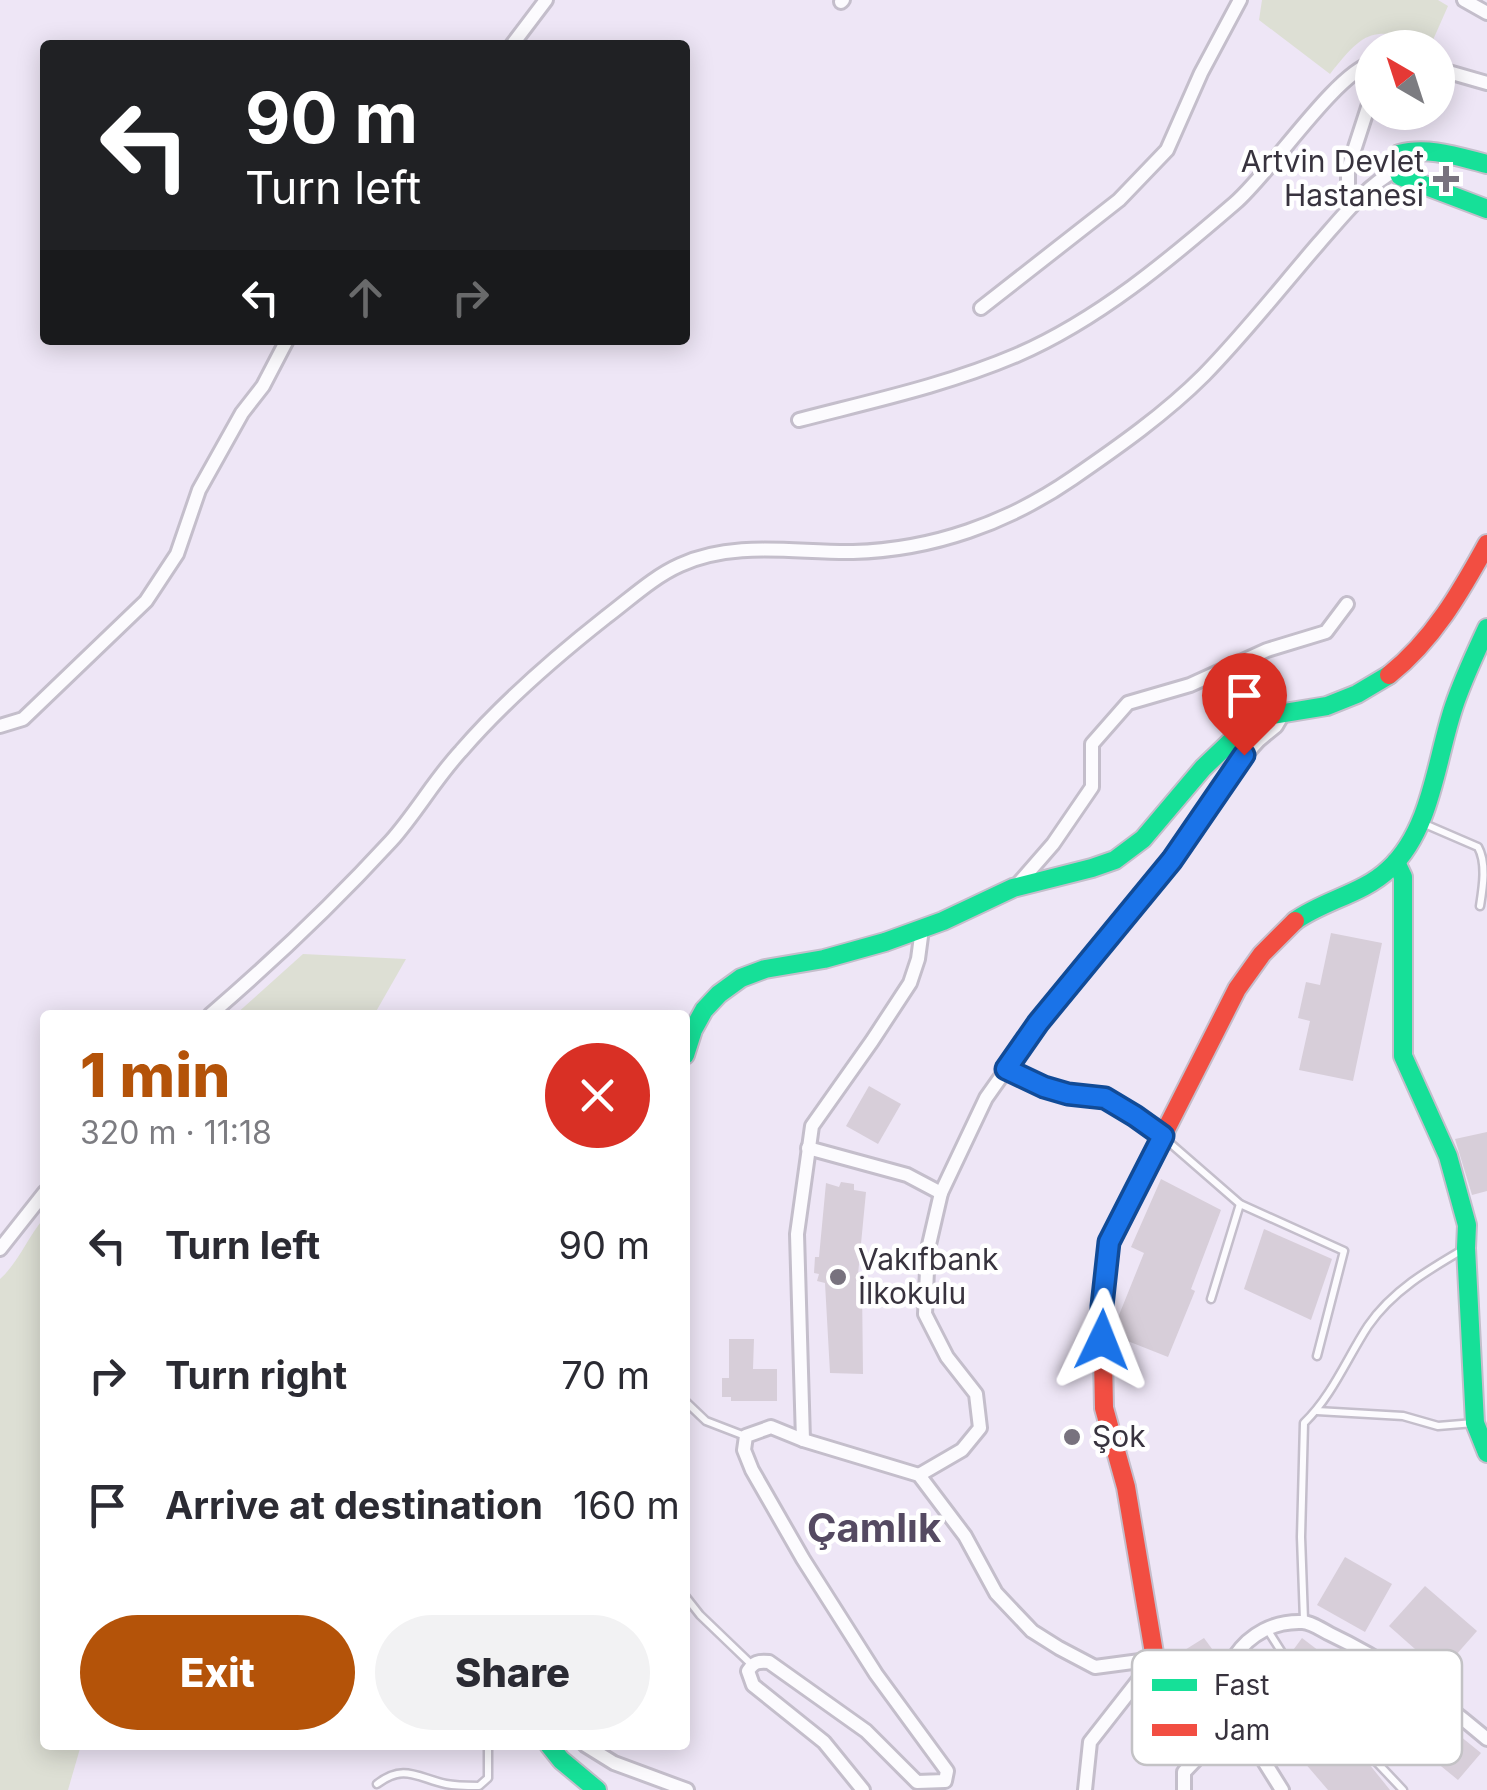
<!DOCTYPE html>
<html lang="en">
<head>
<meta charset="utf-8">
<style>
  body { margin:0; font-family:Inter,sans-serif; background:#f2f2f3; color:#2b2b33; height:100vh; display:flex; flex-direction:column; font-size:38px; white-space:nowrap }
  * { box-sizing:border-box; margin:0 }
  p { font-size:32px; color:#7c7c81 }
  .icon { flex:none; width:55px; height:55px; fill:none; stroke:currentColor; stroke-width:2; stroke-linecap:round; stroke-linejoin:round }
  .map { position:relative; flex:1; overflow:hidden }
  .details { position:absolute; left:40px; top:1010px; width:650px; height:740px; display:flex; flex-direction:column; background:#fff; border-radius:10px; box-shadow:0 5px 25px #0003 }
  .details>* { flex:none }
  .guide { position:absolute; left:40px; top:40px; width:650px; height:305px; border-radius:10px; box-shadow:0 5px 25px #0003; background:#202124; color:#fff; overflow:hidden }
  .needle { width:65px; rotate:321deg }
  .fabs { position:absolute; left:1355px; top:30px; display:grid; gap:20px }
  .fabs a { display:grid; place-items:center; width:100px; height:100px; border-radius:50%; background:#fff; box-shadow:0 5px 25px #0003; font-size:50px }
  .pin { position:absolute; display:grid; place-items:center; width:85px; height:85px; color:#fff; margin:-102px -42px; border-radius:50% 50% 50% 0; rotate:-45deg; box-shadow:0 0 10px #0007 }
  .pin .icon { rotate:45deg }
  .me { position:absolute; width:110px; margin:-55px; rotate:2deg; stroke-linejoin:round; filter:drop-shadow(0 0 8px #0008) }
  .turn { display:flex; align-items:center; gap:35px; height:210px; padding:0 40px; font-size:45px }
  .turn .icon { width:130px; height:130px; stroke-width:2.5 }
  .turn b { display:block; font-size:70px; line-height:85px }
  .lanes { display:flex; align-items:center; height:95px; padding:0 40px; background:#0003; justify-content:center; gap:50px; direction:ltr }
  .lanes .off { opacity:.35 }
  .round { display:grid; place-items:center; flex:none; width:105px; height:105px; border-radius:52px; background:#f2f2f3 }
  .headline { display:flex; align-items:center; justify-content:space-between; height:170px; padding:0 40px }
  h1 { font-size:60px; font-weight:800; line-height:75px; color:#b45309 }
  .primary-button { display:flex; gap:20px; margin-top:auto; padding:20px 40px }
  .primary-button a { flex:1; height:115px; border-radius:60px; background:#b45309; color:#fff; font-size:40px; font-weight:800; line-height:115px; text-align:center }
  .primary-button a+a { background:#f2f2f3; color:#2b2b33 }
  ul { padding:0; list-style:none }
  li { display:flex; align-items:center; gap:30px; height:130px; padding:0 40px }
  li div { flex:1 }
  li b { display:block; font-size:38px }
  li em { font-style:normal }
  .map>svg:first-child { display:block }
  .green { fill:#dddfd4 }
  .building { fill:#d7ced9 }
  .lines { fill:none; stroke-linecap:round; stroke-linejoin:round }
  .lane-casing { stroke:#c4becb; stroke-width:11 }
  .street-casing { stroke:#c4becb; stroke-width:18 }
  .fast-casing { stroke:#c4becb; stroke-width:22 }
  .jam-casing { stroke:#c4becb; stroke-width:22 }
  .lane { stroke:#fcfbfe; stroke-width:6 }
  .street { stroke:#fcfbfe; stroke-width:12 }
  .fast { stroke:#16e098; stroke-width:18 }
  .jam { stroke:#f24e42; stroke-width:18 }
  .route-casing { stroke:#114b97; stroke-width:25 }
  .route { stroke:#1a73e8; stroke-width:18 }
  .poi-dot { fill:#78727e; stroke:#fff; stroke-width:4 }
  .labels { text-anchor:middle; stroke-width:9; stroke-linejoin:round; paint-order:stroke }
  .poi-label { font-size:30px; fill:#38333e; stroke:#fff; text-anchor:start }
  .district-label { font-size:40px; font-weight:bold; fill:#554a62; stroke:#fff }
  .key { fill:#fff; stroke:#c3c2c5; stroke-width:2.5 }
  .key-label { font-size:28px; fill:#38333e }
</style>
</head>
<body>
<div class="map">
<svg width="1487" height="1790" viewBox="0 0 1487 1790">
  <rect width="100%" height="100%" fill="#eee6f6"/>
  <g class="green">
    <path d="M1262 0H1438L1448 6 1433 40C1373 32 1370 23 1330 74L1259 20Z"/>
    <polygon points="303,954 406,959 374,1015 235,1015"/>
    <path d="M45 1217V1745H81L68 1790H0V1279C19 1262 28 1236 45 1217Z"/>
  </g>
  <g class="building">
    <polygon points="1331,933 1382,943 1353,1081 1299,1070 1310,1021 1298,1018 1306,982 1320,985"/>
    <polygon points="869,1086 901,1104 878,1144 846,1126"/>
    <polygon points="1487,1132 1487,1191 1472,1195 1455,1139"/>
    <polygon points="1161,1179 1221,1210 1191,1289 1195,1291 1168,1357 1115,1336 1115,1325 1144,1253 1131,1247"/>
    <polygon points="841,1182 854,1184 854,1190 866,1192 857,1285 862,1285 863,1374 830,1373 825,1283 817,1281 819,1274 814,1273 815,1257 819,1257 826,1183 839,1187"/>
    <polygon points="1264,1229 1332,1259 1311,1320 1244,1289"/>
    <polygon points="729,1339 754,1339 753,1369 777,1369 777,1401 731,1401 731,1397 722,1397 722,1378 729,1378"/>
    <polygon points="1345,1557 1392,1584 1365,1632 1317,1605"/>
    <polygon points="1425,1586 1477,1631 1441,1672 1389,1626"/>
    <polygon points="1204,1638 1226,1668 1227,1676 1209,1690 1180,1653"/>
    <polygon points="1302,1638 1365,1686 1377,1671 1387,1677 1481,1753 1458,1780 1343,1686 1337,1694 1298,1665 1291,1653"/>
    <polygon points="1308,1710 1356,1766 1365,1759 1390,1790 1328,1790 1280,1734"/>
  </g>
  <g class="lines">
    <g class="lane-casing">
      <g id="lane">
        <path d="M1420 822 1478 847C1487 863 1483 887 1480 906"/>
        <polyline points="1007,1069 1044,1087 1068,1094 1105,1098 1135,1115 1163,1137 1240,1204 1344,1251 1317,1356"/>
        <polyline points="1211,1299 1240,1204"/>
        <polyline points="685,1401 706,1421 745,1436"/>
        <polyline points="1317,1411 1403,1416 1438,1426 1474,1423"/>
        <polyline points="685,1596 700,1615 751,1664"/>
        <path d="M1304 1620 1301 1537 1304 1423C1332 1396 1347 1358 1368 1326 1392 1291 1428 1270 1464 1249"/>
        <polyline points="1267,1629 1300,1681 1403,1790"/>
        <path d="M377 1784C404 1763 418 1778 446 1784 456 1786 468 1786 479 1786L488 1778V1745"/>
      </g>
    </g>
    <g class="street-casing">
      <g id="street">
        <polyline points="1464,0 1487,13"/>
        <polyline points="841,2 843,0"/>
        <polyline points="512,45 546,0"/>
        <polyline points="1438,69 1487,83"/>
        <polyline points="1355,202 1348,191 1348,169 1372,95"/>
        <polyline points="981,308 1119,200 1167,150 1201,73 1240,0"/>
        <path d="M799 420C872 401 947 385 1017 355 1098 320 1169 260 1235 203 1271 172 1334 75 1372 63"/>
        <polyline points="0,726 23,719 146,601 177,554 199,490 242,413 263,386 287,340"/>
        <polyline points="1019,883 1053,844 1092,787 1092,744 1128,703 1190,685 1267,650 1326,632 1347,604"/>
        <path d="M210 1015C274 960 334 903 391 841 416 813 435 779 461 751 504 701 554 658 606 617 630 599 653 577 680 565 734 540 796 553 853 552 932 550 1008 523 1073 478 1118 447 1165 414 1204 375 1245 333 1281 287 1319 243 1342 217 1365 187 1396 170"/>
        <polyline points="808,1148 907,1175 941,1193"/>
        <polyline points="0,1249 45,1192"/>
        <polyline points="803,1440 797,1234 812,1126 872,1041 910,983 918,959 922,929"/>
        <polyline points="919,1475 962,1450 980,1428 976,1394 947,1357 925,1314 928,1249 941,1193 986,1098 1039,1023 1171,860 1230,772 1259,740 1276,726 1283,714"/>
        <polyline points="1155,1659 1262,1758 1282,1790"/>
        <polyline points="585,1745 614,1763 687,1790"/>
        <path d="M1262 1758 1238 1692 1235 1656C1250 1634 1274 1621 1302 1622 1311 1622 1322 1630 1330 1634 1387 1661 1439 1698 1487 1739"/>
        <path d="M863 1790 824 1742 753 1685 748 1671C754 1662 758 1661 769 1662L866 1731 917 1782 945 1781 947 1771 876 1674 803 1559 752 1470 744 1450 746 1436 771 1427 803 1440 919 1475 965 1536 996 1593 1032 1631 1059 1648 1095 1667 1155 1659"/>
        <polyline points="1085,1790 1090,1742 1155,1659"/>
        <polyline points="1184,1790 1184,1772 1228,1726"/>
      </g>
    </g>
    <g class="fast-casing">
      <g id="fast">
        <path d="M1487 164C1459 157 1428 146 1399 154L1395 162 1400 176 1487 209"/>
        <polyline points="1396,862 1403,877 1403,1056 1448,1156 1467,1225 1466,1248 1475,1423 1487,1453"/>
        <path d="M1295 921C1324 900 1363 894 1389 869 1432 829 1436 759 1454 706 1463 679 1475 654 1487 628"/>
        <polyline points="685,1055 693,1030 704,1010 719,994 741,978 765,969 824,959 885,942 943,921 1013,888 1092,868 1115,860 1143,839 1203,768 1248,725 1266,716 1327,706 1357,694 1389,675"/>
        <polyline points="549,1745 561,1760 597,1790"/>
      </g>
    </g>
    <g class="jam-casing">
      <g id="jam">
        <path d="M1389 675C1433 640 1460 593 1487 544"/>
        <polyline points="1155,1659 1126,1487 1104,1408 1102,1306 1109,1242 1237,989 1262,954 1295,921"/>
      </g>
    </g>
    <use href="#lane" class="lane"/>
    <use href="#street" class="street"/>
    <use href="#fast" class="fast"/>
    <use href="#jam" class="jam"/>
  </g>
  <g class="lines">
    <g class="route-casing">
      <polyline id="route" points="1102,1340 1102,1306 1109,1242 1163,1136 1135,1116 1105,1098 1068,1094 1044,1087 1006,1069 1038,1023 1172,860 1244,755"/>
    </g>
    <use href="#route" class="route"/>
  </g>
  <g class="poi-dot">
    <path d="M1441 164h10v10h10v10h-10v10h-10v-10h-10v-10h10z"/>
    <circle cx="838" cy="1277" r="10"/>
    <circle cx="1072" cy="1437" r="10"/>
  </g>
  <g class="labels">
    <g class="poi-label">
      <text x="1424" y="172" text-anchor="end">Artvin Devlet<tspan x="1424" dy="34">Hastanesi</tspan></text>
      <text x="858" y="1270">Vakıfbank<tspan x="858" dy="34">İlkokulu</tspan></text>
      <text x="1092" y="1447">Şok</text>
    </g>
    <g class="district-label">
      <text x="874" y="1542">Çamlık</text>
    </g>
  </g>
  <rect x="1132" y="1650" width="330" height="115" rx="15" class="key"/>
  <rect x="1152" y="1679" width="45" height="12" fill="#16e098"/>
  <rect x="1152" y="1724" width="45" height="12" fill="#f24e42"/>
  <g class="key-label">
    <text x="1214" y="1695">Fast</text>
    <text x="1214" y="1740">Jam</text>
  </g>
</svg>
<div class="fabs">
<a><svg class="needle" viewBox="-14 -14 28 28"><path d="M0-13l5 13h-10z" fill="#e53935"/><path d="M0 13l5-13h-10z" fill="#7c7c81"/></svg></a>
</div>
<div class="pin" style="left:1244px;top:755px;background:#d93025"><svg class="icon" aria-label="arrive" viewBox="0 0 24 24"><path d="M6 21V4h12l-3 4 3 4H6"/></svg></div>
<svg class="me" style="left:1102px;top:1340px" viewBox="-20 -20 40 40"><path d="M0-17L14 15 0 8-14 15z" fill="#1a73e8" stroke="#fff" stroke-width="4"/></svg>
<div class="guide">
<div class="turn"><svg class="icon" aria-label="left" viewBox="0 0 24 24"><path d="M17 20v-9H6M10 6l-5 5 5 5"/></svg><div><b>90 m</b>Turn left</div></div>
<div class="lanes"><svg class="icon" aria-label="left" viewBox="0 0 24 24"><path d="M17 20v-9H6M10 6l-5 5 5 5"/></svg><svg class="icon off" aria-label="ahead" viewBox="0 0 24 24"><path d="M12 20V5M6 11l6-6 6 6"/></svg><svg class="icon off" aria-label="right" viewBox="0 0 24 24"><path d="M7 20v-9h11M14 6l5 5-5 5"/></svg></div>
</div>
<section class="details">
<div class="headline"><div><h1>1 min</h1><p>320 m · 11:18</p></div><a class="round" style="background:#d93025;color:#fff"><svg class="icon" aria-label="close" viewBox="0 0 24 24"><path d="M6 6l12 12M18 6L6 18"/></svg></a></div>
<ul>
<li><svg class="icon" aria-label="left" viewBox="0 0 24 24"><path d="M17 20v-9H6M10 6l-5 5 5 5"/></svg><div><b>Turn left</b></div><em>90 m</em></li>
<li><svg class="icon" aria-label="right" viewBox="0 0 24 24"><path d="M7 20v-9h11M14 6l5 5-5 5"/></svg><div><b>Turn right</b></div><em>70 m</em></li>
<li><svg class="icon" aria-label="arrive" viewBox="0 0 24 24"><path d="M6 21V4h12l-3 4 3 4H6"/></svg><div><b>Arrive at destination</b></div><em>160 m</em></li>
</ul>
<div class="primary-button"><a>Exit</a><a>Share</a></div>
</section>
</div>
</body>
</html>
